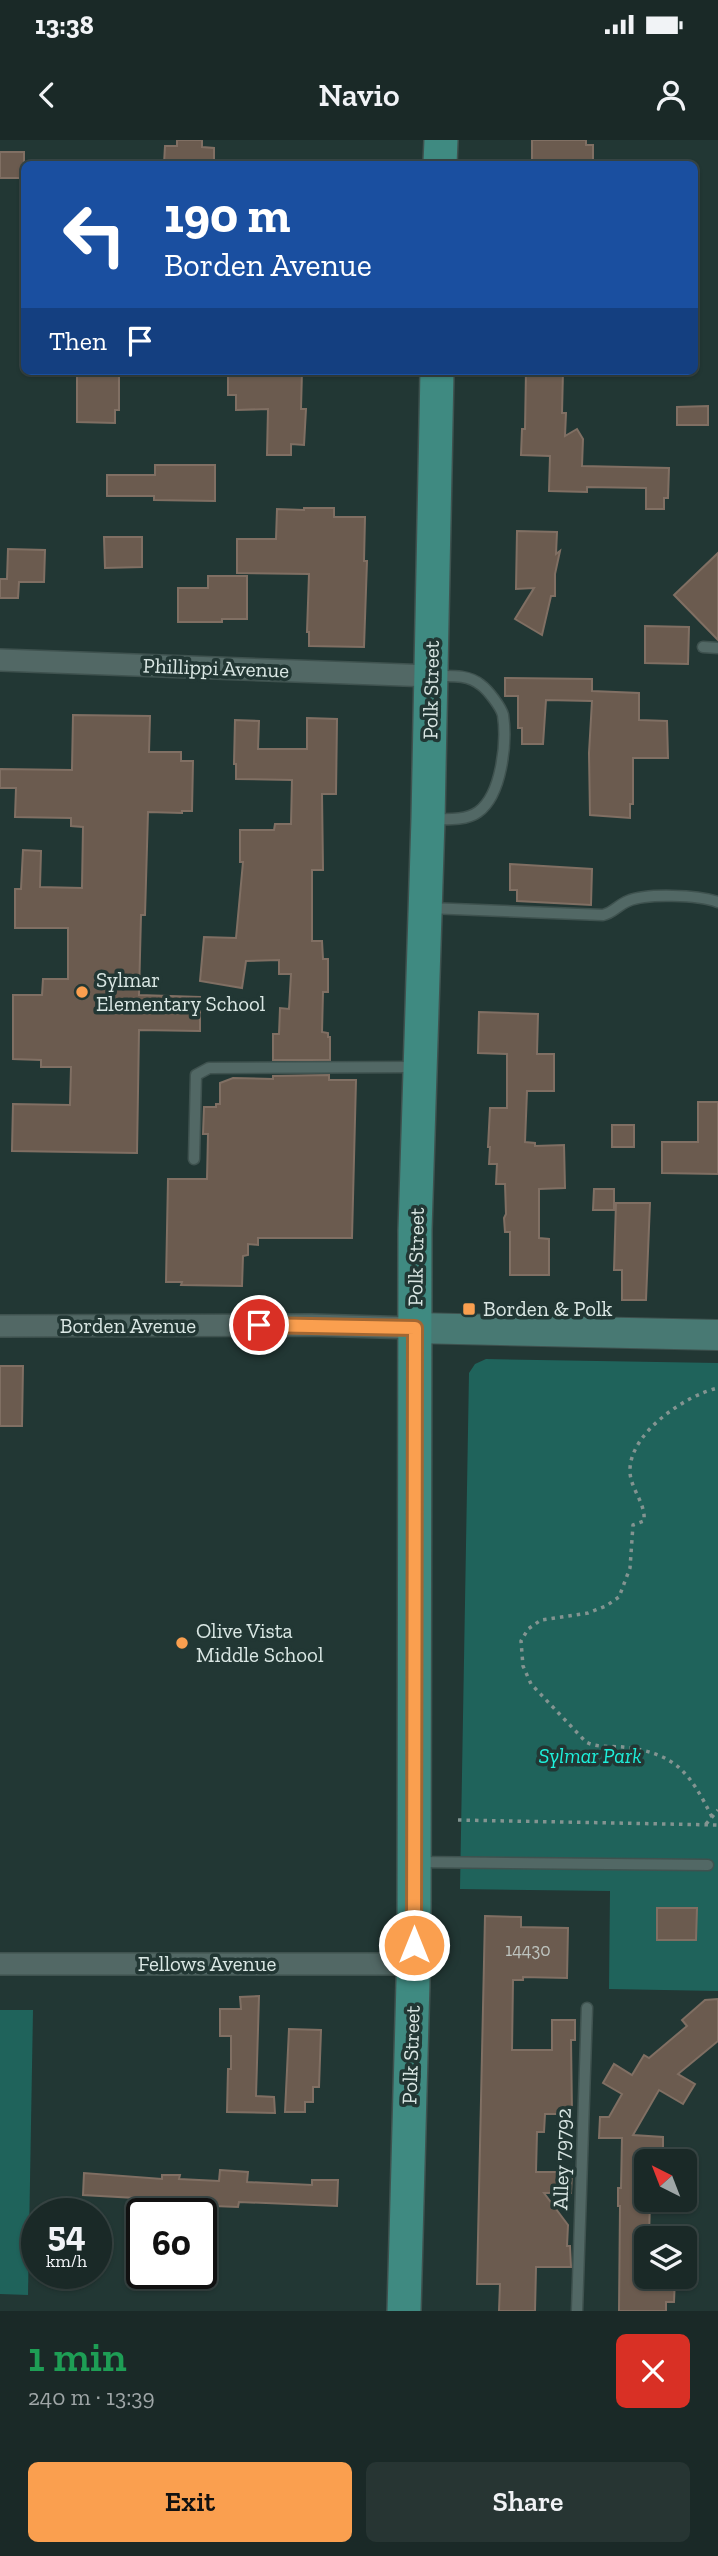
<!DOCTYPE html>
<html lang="en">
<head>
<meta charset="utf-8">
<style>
  body { margin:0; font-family:"Zilla Slab",serif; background:#273533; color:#f1f3f6; height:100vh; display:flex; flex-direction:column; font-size:26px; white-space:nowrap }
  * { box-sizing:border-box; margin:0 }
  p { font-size:23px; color:#9fa6a7 }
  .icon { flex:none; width:38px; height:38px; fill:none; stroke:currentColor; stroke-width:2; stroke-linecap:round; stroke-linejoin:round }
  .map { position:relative; height:2171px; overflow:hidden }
  .details { display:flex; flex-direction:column; background:#1a2927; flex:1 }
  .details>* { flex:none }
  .hud { position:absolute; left:21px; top:21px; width:677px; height:214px; border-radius:10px; box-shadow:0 2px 5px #0004,0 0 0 2px #384544; background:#1a4fa0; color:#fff; overflow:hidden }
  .needle { width:46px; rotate:318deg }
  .buttons { position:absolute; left:634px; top:2009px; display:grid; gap:14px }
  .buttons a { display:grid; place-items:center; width:63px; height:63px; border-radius:10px; background:#1a2927; box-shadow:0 2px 5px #0004,0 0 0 2px #384544; font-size:35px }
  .speed { position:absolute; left:21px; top:2058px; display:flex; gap:14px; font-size:35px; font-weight:700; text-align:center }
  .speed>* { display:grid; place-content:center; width:91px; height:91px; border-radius:50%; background:#1a2927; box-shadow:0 2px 5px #0004,0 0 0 2px #384544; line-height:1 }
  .speed small { font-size:18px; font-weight:400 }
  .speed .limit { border:4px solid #111; border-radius:10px; background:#fff; color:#111 }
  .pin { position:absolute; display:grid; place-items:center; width:60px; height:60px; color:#fff; margin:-30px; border:4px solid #fff; border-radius:50%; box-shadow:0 2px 7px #0007 }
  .me { position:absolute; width:77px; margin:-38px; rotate:0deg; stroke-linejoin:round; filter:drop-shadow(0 0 5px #0008) }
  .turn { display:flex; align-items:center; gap:24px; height:147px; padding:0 28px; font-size:32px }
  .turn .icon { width:91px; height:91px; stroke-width:2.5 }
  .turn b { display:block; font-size:49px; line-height:60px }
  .then { display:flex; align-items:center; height:66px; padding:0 28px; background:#0003; gap:14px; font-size:26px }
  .round { display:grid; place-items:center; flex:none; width:74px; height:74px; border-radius:10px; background:#273533 }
  .head { display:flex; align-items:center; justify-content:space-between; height:119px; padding:0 28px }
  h1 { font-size:42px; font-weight:600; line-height:52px; color:#1e9e55 }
  .action { display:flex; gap:14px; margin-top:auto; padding:14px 28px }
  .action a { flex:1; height:80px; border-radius:10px; background:#fa9f4f; color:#111; font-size:28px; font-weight:600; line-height:80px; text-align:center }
  .action a+a { background:#273533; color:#f1f3f6 }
  .status { display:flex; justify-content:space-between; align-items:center; height:49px; padding:0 35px; background:#1a2927; direction:ltr }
  .status svg { height:19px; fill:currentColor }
  header { display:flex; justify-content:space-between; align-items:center; height:91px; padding:0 28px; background:#1a2927; font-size:32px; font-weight:600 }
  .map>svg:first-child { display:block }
  .green { fill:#1f635b }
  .building { fill:#6b5b4f; stroke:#806f63; stroke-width:2 }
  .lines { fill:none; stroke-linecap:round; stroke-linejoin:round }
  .lane-casing { stroke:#3f524f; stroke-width:13 }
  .street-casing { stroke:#3f524f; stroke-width:24 }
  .secondary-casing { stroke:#3f524f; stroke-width:32 }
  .primary-casing { stroke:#3f524f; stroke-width:36 }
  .path { stroke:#839491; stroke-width:3.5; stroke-dasharray:3.5 5; stroke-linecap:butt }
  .lane { stroke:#526865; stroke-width:10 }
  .street { stroke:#526865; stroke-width:21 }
  .secondary { stroke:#487973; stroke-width:30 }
  .primary { stroke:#3f8a81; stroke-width:33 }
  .route-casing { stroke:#a26733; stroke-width:18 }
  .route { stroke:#fa9f4f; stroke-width:12 }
  .poi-dot { fill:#fa9f4f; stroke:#223734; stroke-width:2.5 }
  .labels { text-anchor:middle; stroke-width:7; stroke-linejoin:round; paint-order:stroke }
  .number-label { font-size:18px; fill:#bec4bf }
  .street-label { font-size:21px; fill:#dae7e4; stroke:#223734 }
  .poi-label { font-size:21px; fill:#dae7e4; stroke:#223734; text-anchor:start }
  .park-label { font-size:21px; font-style:italic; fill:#1ef0db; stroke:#223734 }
</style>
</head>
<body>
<div class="status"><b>13:38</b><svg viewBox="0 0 49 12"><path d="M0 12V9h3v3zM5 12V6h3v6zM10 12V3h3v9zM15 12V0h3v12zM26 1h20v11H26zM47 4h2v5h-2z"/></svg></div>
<header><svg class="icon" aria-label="back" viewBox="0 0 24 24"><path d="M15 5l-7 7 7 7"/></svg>Navio<svg class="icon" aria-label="person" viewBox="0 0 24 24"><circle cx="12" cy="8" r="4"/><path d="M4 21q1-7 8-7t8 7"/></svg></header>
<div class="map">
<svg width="718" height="2171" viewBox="0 0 718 2171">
  <rect width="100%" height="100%" fill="#223734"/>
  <g class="green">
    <polygon points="486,1219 718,1223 718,1851 609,1849 610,1751 460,1749 469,1233 475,1224"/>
    <polygon points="0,1870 33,1870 28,2155 0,2154"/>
  </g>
  <g class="building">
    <polygon points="177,0 202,0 202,7 214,8 214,24 164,24 165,6 177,6"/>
    <polygon points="532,0 586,0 586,5 593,5 593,23 532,24"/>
    <rect x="0" y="12" width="24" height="26"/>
    <polygon points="77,231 119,231 119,270 115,270 115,283 77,282"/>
    <polygon points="256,231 302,231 301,269 306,269 304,305 291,304 291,315 267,315 268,269 236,270 236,255 228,255 228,234 256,234"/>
    <polygon points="526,231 563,231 562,273 566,273 565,296 577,289 583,299 582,326 669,328 668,358 664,358 664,369 646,369 646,348 587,347 587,352 549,351 550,316 521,315 522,289 525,289"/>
    <polygon points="708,266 708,285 677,285 677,267"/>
    <polygon points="155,325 215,325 215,361 154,360 154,356 107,356 107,335 155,335"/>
    <polygon points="304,368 334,368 334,377 365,377 364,421 367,421 364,507 309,506 309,492 307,492 309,434 237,433 237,399 276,399 277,369 304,370"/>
    <polygon points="517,391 557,392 556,414 560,411 555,434 555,456 551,456 542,495 515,479 534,448 516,449"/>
    <polygon points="104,397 142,397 142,427 105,428"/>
    <polygon points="8,409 45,410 44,442 19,442 18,458 0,458 0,439 7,439"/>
    <polygon points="718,413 718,500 674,455"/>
    <polygon points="208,436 247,436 247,479 222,479 222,482 178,482 178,448 208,448"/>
    <polygon points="645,486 689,487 688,524 645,523"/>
    <polygon points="505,538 592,539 592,551 639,553 639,580 667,581 668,618 633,618 633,664 630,664 630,678 590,675 589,613 592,561 546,560 543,604 522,604 522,588 518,588 518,556 505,556"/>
    <polygon points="73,575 150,576 149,612 181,612 181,621 193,621 192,671 182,671 182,673 148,672 145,775 141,775 139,855 200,857 200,891 139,890 137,1013 12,1011 13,964 70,965 71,927 41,927 41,920 13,919 13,855 42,855 43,839 68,839 68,788 15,788 15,749 21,749 23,710 41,711 40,747 82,748 83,687 71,686 71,678 15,677 16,648 0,648 0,629 72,630"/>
    <polygon points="307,578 337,579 336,654 322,654 323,730 312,730 312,801 322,801 323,819 328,819 328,852 323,852 322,892 328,893 328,897 330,897 330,920 273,920 273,894 279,894 280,868 289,869 291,834 279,834 279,820 246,821 242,848 200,841 204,797 236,798 243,722 240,722 240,690 274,690 275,684 291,684 292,640 236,639 236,624 234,624 235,580 259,581 258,609 307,609"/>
    <polygon points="510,724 592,729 591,765 517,761 517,750 510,750"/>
    <polygon points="479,872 538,874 537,914 554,914 554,951 527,951 525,1002 535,1003 535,1006 564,1005 565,1048 539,1049 539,1098 549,1099 549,1135 510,1135 510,1092 505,1092 504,1078 506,1074 505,1044 496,1044 497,1024 489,1024 490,1007 488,1007 490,968 507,968 507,914 478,913"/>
    <polygon points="329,935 329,940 356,940 352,1098 258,1098 258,1105 248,1104 248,1115 243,1116 242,1146 181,1145 182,1142 166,1142 168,1039 207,1039 208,994 203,994 204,967 216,967 216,964 220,964 220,943 233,938 273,939 273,936"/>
    <polygon points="698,962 718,962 718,1034 662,1033 662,1002 698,1002"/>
    <rect x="612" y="985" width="22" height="22"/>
    <polygon points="594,1049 614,1049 614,1070 593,1070"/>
    <polygon points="616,1063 650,1063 646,1160 622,1160 622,1130 614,1130"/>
    <polygon points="0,1226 23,1226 22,1286 0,1286"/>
    <polygon points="657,1768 697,1768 696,1800 657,1800"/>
    <polygon points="485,1776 521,1777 521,1787 568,1788 567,1838 523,1837 523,1840 513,1840 512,1910 552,1910 552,1880 575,1880 575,1900 571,1900 572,1974 545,1974 544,1992 537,1992 536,2032 572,2032 571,2053 544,2053 568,2085 567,2106 570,2106 571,2127 536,2127 535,2171 499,2171 500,2144 477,2144"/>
    <polygon points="259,1856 256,1956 274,1957 275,1973 227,1972 228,1929 231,1929 231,1896 220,1896 220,1869 241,1869 240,1857"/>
    <polygon points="718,1859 718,1901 678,1934 695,1944 683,1964 659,1950 633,1995 663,1997 663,2021 646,2021 646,2060 650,2060 649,2098 646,2098 646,2137 675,2137 674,2162 666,2162 666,2171 619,2171 620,2066 618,2066 618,2048 621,2048 622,1998 599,1998 600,1977 609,1977 622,1954 603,1943 614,1924 632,1935 644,1915 649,1918 687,1886 682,1880 705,1860"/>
    <polygon points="289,1889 321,1890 319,1947 313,1947 313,1962 305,1962 305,1972 285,1972"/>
    <polygon points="220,2030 248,2032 247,2042 312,2045 312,2040 338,2040 337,2066 239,2062 238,2067 189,2065 189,2061 83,2055 84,2033 162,2039 162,2035 180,2035 179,2039 219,2041"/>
  </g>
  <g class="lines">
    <g class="lane-casing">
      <g id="lane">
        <polyline points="703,507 718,508"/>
        <path d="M430 679C445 679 466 681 478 672 502 655 507 602 503 575 501 567 488 550 481 545 468 534 450 536 434 536"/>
        <path d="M428 768 603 775C613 773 618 765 628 761 647 753 698 755 718 762"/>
        <polyline points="194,1019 196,935 209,928 415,927"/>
        <polyline points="417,1722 708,1725"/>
        <polyline points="577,2171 587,1868"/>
      </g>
    </g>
    <g class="street-casing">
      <g id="street">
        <polyline points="0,520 431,536"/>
        <polyline points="0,1186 311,1185 415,1188"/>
        <polyline points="0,1824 414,1824"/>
      </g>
    </g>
    <g class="secondary-casing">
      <polyline id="secondary" points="415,1188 718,1195"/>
    </g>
    <g class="primary-casing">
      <g id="primary">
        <polyline points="440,24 441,0"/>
        <polyline points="404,2171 414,1805 415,1090 428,679 437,231"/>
      </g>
    </g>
    <g class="path">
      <path d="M712 1677C690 1633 676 1613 623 1607 611 1606 597 1608 586 1602L531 1544 523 1526 521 1501 528 1489 541 1480 588 1473 606 1466 619 1457 630 1428 633 1385 644 1381C646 1362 629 1348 630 1329 631 1292 686 1255 718 1248"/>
      <polyline points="458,1680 718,1685"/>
      <polyline points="706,1684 718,1670"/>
    </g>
    <use href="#lane" class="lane"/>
    <use href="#street" class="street"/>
    <use href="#secondary" class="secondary"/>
    <use href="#primary" class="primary"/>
  </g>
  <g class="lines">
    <g class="route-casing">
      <polyline id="route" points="259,1185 415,1188 414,1805"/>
    </g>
    <use href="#route" class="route"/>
  </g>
  <g class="poi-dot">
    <circle cx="82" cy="852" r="7"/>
    <rect x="462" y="1162" width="14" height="14" rx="3.5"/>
    <circle cx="182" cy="1503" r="7"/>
  </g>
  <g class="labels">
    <g class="number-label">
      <text x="528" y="1816">14430</text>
    </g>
    <g class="street-label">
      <text transform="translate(216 528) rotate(2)" y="7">Phillippi Avenue</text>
      <text transform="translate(431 550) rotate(-89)" y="7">Polk Street</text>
      <text transform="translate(416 1117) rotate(-89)" y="7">Polk Street</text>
      <text x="128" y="1193">Borden Avenue</text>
      <text x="207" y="1831">Fellows Avenue</text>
      <text transform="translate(411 1915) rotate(-88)" y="7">Polk Street</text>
      <text transform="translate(562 2019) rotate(-88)" y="7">Alley 79792</text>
    </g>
    <g class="poi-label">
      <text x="96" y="847">Sylmar<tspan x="96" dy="24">Elementary School</tspan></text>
      <text x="483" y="1176">Borden &amp; Polk</text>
      <text x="196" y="1498">Olive Vista<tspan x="196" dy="24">Middle School</tspan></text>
    </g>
    <g class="park-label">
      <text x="590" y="1623">Sylmar Park</text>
    </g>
  </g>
</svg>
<div class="buttons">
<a><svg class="needle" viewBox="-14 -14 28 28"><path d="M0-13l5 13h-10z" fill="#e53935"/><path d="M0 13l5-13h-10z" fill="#9fa6a7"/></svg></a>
<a><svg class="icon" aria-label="layers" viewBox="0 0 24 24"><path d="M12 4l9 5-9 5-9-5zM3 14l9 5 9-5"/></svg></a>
</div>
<div class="speed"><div>54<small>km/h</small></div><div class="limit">60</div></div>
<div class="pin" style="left:259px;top:1185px;background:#d93025"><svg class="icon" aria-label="arrive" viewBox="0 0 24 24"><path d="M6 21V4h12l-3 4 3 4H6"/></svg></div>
<svg class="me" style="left:414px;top:1805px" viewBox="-20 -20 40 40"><circle r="17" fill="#fa9f4f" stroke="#fff" stroke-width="3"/><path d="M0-11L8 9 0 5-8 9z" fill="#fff"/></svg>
<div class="hud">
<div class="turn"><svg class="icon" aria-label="left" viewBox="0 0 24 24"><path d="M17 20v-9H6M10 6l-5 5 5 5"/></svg><div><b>190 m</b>Borden Avenue</div></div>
<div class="then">Then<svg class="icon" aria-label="arrive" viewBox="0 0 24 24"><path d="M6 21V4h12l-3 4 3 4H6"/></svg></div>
</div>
</div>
<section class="details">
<div class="head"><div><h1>1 min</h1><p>240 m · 13:39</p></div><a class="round" style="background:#d93025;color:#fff"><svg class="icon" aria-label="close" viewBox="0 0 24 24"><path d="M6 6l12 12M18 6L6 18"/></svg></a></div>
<div class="action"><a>Exit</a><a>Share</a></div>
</section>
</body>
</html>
